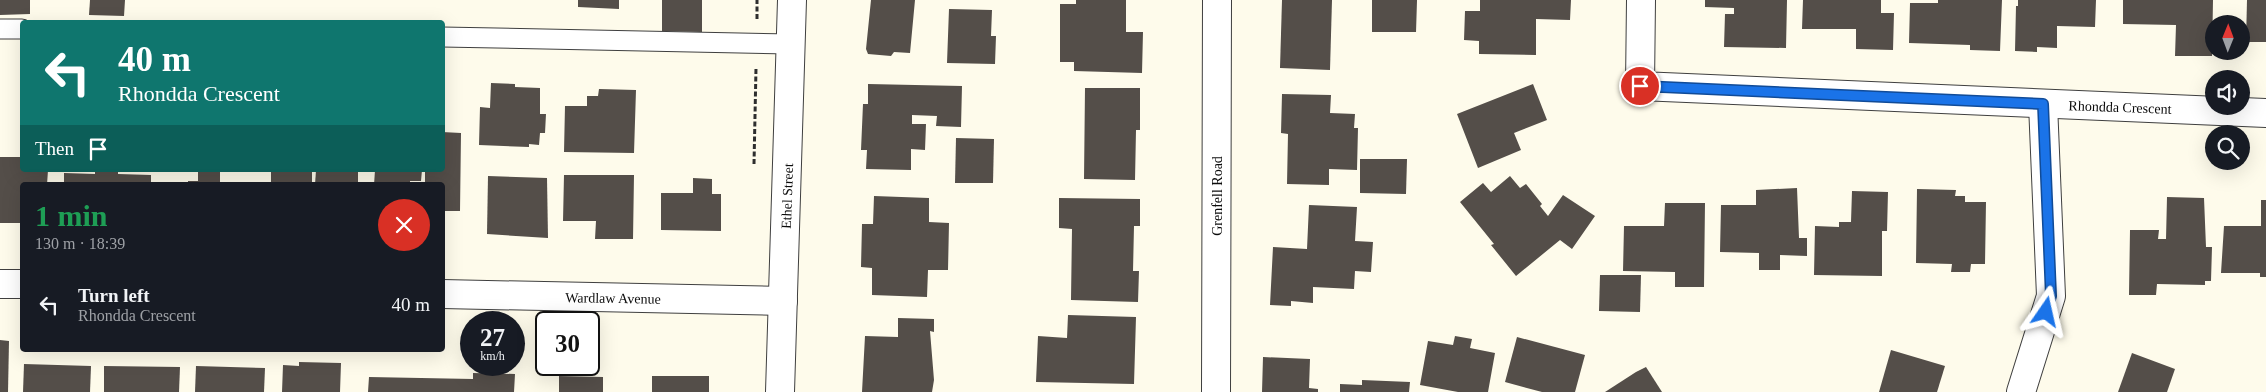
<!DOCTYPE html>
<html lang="en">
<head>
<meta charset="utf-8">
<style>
  body { margin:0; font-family:"Times New Roman",serif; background:#20242c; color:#f1f3f6; height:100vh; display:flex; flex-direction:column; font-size:19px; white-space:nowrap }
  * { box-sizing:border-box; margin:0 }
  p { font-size:16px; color:#9ea1a6 }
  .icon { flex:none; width:28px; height:28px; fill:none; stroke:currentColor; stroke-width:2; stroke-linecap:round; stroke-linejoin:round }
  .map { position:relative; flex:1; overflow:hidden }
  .drawer { position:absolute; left:20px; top:182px; width:425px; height:170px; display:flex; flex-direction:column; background:#171b24; border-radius:5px; box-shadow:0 5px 20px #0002 }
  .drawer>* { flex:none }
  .guide { position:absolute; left:20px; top:20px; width:425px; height:152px; border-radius:5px; box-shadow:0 5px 20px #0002; background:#0f766e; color:#fff; overflow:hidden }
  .needle { width:32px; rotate:1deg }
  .tools { position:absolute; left:2205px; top:15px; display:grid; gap:10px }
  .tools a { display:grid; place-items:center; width:45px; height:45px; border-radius:50%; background:#171b24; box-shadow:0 5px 20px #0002; font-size:25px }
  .speed { position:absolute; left:460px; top:311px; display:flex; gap:10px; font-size:25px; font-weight:700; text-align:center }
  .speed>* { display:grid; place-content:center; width:65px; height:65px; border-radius:50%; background:#171b24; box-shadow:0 5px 20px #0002; line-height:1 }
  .speed small { font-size:12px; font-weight:400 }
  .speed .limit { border:2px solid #111; border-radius:8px; background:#fff; color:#111 }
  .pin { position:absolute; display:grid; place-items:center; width:42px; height:42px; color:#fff; margin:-21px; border:2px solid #fff; border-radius:50%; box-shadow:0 1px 5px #0007 }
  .me { position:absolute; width:55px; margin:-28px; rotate:11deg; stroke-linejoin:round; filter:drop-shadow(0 0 4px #0008) }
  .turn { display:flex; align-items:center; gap:18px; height:105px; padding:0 15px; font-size:22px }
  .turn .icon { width:65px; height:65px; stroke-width:2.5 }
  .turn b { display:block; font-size:35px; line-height:42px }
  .then { display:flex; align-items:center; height:48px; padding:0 15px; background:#0003; gap:10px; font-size:19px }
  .round { display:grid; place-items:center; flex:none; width:52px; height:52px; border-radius:26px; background:#20242c }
  .head { display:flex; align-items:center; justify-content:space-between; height:85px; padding:0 15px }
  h1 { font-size:30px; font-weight:800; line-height:38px; color:#1e9e55 }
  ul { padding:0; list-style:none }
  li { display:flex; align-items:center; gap:15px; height:75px; padding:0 15px }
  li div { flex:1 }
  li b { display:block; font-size:19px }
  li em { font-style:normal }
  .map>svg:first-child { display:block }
  .building { fill:#544e49 }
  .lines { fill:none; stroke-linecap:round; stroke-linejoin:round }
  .service-casing { stroke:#3f3f3f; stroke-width:21 }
  .minor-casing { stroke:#3f3f3f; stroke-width:30 }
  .tertiary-casing { stroke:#3f3f3f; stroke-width:30 }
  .path { stroke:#2e2e2e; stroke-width:3; stroke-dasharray:5 2.5; stroke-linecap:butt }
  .service { stroke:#fff; stroke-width:19 }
  .minor { stroke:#fff; stroke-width:28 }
  .tertiary { stroke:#fff; stroke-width:28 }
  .route-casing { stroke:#114b97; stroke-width:12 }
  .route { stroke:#1a73e8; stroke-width:9 }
  .labels { text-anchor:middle; stroke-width:5; stroke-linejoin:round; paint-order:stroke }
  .street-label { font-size:14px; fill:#0c0c0c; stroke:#fff }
</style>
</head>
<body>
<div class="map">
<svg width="2266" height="392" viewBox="0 0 2266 392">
  <rect width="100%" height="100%" fill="#fefbeb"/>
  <g class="building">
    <polygon points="0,0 30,0 30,14 0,15"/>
    <polygon points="90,0 125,0 124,16 89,15"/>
    <polygon points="578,0 619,0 619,9 578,7"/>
    <polygon points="662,0 702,0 702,32 662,31"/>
    <polygon points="871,0 915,0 910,53 894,52 891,56 868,54 866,49"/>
    <polygon points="1076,0 1126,0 1126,32 1143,32 1142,73 1074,71 1074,62 1060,62 1060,4 1076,4"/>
    <polygon points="1282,0 1332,0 1330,70 1280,68"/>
    <polygon points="1372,0 1417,0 1416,32 1372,32"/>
    <polygon points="1480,0 1571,0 1570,20 1536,19 1536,55 1479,54 1479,41 1464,40 1465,11 1480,11"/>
    <polygon points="1705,0 1787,0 1786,48 1724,47 1725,14 1734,14 1734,8 1705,7"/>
    <polygon points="1803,0 1881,0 1881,13 1894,13 1893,50 1856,49 1856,29 1802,29"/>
    <polygon points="1938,0 2002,0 2000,51 1970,50 1970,45 1909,43 1910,3 1938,3"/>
    <polygon points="2018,0 2096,0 2095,27 2057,26 2057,48 2037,47 2037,52 2015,51 2016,6 2018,6"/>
    <polygon points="2123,0 2213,0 2212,56 2175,56 2176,25 2123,24"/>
    <polygon points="2247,0 2266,0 2266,42 2246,42"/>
    <polygon points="949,9 992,10 991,36 996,36 995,64 947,63"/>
    <polygon points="491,83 515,84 515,87 540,88 540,114 546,114 545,133 540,133 539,145 529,144 529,147 479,145 480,107 490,108"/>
    <polygon points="868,84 962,86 961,127 936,126 937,116 912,115 912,124 926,124 925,150 911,149 911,170 866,169 867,150 861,150 863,104 868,104"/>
    <polygon points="1533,84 1547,120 1514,133 1521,150 1478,168 1457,114"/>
    <polygon points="1085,88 1140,88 1140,130 1136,130 1135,180 1084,179"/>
    <polygon points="599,89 636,90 634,153 564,152 565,106 587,106 587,96 598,96"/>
    <polygon points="1282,94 1331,95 1330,113 1355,114 1354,128 1358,128 1357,170 1329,169 1329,185 1287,184 1288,134 1281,133"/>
    <polygon points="442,132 461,133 460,211 442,211 442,185 425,185 425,170 442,170"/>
    <polygon points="956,138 994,139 993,183 955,183"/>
    <polygon points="0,157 22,157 22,170 48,170 47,185 22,185 21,223 0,223"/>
    <polygon points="1360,159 1407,159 1406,194 1360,193"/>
    <polygon points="95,170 118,170 118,174 151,175 151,185 64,185 64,173 95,174"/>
    <polygon points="198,170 220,170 220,185 173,185 173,183 188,183 188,181 198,181"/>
    <rect x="271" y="170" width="41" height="15"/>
    <polygon points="316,170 358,170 358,185 315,185"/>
    <polygon points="375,170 422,170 421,181 410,181 410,185 374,185"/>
    <polygon points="564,175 634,175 633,239 595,239 596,221 563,221"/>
    <polygon points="488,176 547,178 548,238 487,234"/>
    <polygon points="1510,176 1520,188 1526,184 1542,204 1540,206 1548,216 1563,195 1595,216 1572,249 1560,240 1516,276 1491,245 1494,244 1460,202 1483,183 1491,192"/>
    <polygon points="693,178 712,179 712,194 721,194 721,231 661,230 661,193 693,193"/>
    <polygon points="1797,188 1799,238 1807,238 1807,256 1780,255 1780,270 1759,270 1759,253 1720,252 1721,205 1756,205 1756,190"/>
    <polygon points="1917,189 1956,190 1955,196 1965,196 1965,202 1986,202 1985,264 1971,264 1970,272 1951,272 1952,264 1916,263"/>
    <polygon points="1852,191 1888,192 1887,231 1882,231 1882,276 1814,275 1815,226 1839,227 1839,222 1851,222"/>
    <polygon points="874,196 929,198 929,222 949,223 948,270 928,270 927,297 872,295 872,268 861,267 862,224 873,224"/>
    <polygon points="2167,197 2204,198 2206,247 2212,247 2211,281 2205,281 2205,285 2157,284 2156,295 2129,295 2130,230 2159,230 2158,239 2166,239"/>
    <polygon points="1059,198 1140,199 1140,226 1134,226 1133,271 1139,271 1138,302 1071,300 1072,229 1059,228"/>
    <polygon points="2261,200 2266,200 2266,277 2260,277 2260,273 2221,273 2224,226 2261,226"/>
    <polygon points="1665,203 1705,203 1704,287 1675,287 1675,272 1623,271 1624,226 1664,226"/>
    <polygon points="1309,205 1357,207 1355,241 1373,242 1371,272 1355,271 1354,289 1313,287 1313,303 1291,301 1291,306 1270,305 1273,247 1307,249"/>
    <polygon points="1600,275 1641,275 1640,312 1599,311"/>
    <polygon points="1068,315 1136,317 1134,384 1036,382 1038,336 1067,338"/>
    <polygon points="898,318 934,319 934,332 930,331 934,380 932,392 862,392 865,336 898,337"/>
    <polygon points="1455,336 1472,339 1470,348 1495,353 1488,392 1458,392 1420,385 1428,341 1453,345"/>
    <polygon points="1517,337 1585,355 1575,392 1542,392 1505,382"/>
    <polygon points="0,340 9,341 8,392 0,392"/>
    <polygon points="1891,350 1945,366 1937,392 1879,392"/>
    <polygon points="2132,353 2175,369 2167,392 2118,392"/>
    <polygon points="1263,357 1310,359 1309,388 1318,389 1318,392 1262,392"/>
    <polygon points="299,362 341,363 340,392 282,392 283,365 299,366"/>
    <polygon points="24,364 91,366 90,392 23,392"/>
    <polygon points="104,366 180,367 179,392 104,392"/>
    <polygon points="196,366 265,368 264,392 195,392"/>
    <polygon points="1646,367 1662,392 1605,392 1636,372"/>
    <polygon points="473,373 515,374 514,392 368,392 369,377 473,379"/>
    <polygon points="559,376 603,377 603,392 559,392"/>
    <rect x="652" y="376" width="57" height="16"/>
    <polygon points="1362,380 1410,382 1409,392 1340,392 1340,384 1362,385"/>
  </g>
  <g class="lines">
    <g class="service-casing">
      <g id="service">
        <polyline points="0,29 22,29"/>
        <polyline points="442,37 791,44"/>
      </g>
    </g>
    <g class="minor-casing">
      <g id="minor">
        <polyline points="1641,0 1640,86 2266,113"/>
        <polyline points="0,284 22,284"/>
        <polyline points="442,294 783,301"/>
        <polyline points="1216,392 1217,0"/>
        <polyline points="2021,392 2051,296 2043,104"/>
      </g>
    </g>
    <g class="tertiary-casing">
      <polyline id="tertiary" points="780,392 792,0"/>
    </g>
    <g class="path">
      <polyline points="757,19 757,0"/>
      <polyline points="754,164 756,68"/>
    </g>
    <use href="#service" class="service"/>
    <use href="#minor" class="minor"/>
    <use href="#tertiary" class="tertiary"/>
  </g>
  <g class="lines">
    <g class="route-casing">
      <polyline id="route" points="1640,86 2043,104 2051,296 2046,312"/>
    </g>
    <use href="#route" class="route"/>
  </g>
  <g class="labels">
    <g class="street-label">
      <text transform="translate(2120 107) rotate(2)" y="5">Rhondda Crescent</text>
      <text transform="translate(787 196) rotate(-88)" y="5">Ethel Street</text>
      <text transform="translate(1217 196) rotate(-90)" y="5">Grenfell Road</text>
      <text transform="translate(613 298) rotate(1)" y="5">Wardlaw Avenue</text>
    </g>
  </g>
</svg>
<div class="tools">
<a><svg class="needle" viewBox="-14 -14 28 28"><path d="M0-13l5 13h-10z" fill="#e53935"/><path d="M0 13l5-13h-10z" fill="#9ea1a6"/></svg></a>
<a><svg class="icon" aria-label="sound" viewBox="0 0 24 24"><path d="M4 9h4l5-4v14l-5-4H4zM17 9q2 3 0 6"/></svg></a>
<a><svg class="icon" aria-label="search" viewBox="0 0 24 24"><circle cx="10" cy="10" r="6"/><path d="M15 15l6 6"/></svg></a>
</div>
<div class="speed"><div>27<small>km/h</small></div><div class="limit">30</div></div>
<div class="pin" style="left:1640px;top:86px;background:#d93025"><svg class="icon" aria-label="arrive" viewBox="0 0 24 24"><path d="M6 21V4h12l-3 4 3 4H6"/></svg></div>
<svg class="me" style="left:2046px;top:312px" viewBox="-20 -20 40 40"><path d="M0-17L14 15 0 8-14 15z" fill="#1a73e8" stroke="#fff" stroke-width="4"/></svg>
<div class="guide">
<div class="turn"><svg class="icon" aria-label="left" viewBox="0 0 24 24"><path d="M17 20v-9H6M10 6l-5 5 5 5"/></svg><div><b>40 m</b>Rhondda Crescent</div></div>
<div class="then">Then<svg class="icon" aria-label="arrive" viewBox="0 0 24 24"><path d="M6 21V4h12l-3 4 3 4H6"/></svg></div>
</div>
<section class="drawer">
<div class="head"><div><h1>1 min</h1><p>130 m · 18:39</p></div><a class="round" style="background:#d93025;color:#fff"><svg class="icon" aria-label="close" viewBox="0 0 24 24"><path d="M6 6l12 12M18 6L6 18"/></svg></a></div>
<ul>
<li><svg class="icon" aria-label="left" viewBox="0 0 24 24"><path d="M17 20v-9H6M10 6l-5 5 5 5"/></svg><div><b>Turn left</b><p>Rhondda Crescent</p></div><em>40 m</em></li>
</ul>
</section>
</div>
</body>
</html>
